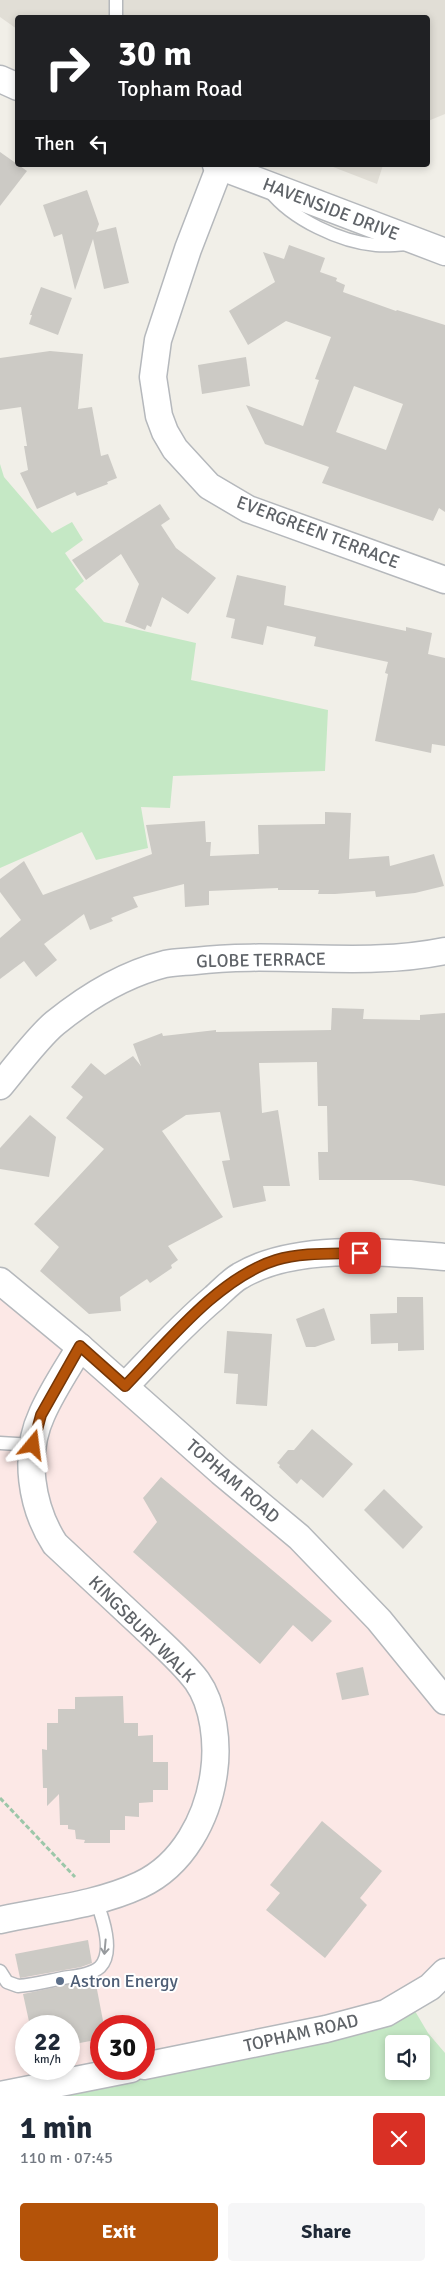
<!DOCTYPE html>
<html lang="en">
<head>
<meta charset="utf-8">
<style>
  body { margin:0; font-family:Signika,sans-serif; background:#f6f6f7; color:#1f2937; height:100vh; display:flex; flex-direction:column; font-size:19px; white-space:nowrap }
  * { box-sizing:border-box; margin:0 }
  p { font-size:16px; color:#747a83 }
  .icon { flex:none; width:28px; height:28px; fill:none; stroke:currentColor; stroke-width:2; stroke-linecap:round; stroke-linejoin:round }
  .map { position:relative; height:2096px; overflow:hidden }
  .panel { display:flex; flex-direction:column; background:#fff; flex:1 }
  .panel>* { flex:none }
  .banner { position:absolute; left:15px; top:15px; width:415px; height:152px; border-radius:5px; box-shadow:0 2px 8px #0003; background:#202124; color:#fff; overflow:hidden }
  .tools { position:absolute; left:385px; top:2035px; display:grid; gap:10px }
  .tools a { display:grid; place-items:center; width:45px; height:45px; border-radius:5px; background:#fff; box-shadow:0 2px 8px #0003; font-size:25px }
  .speed { position:absolute; left:15px; top:2015px; display:flex; gap:10px; font-size:25px; font-weight:700; text-align:center }
  .speed>* { display:grid; place-content:center; width:65px; height:65px; border-radius:50%; background:#fff; box-shadow:0 2px 8px #0003; line-height:1 }
  .speed small { font-size:12px; font-weight:400 }
  .speed .limit { border:8px solid #d22; background:#fff; color:#111 }
  .pin { position:absolute; display:grid; place-items:center; width:42px; height:42px; color:#fff; margin:-21px; border-radius:10px; box-shadow:0 2px 8px #0006 }
  .me { position:absolute; width:55px; margin:-28px; rotate:16deg; stroke-linejoin:round; filter:drop-shadow(0 0 4px #0008) }
  .turn { display:flex; align-items:center; gap:18px; height:105px; padding:0 20px; font-size:22px }
  .turn .icon { width:65px; height:65px; stroke-width:2.5 }
  .turn b { display:block; font-size:35px; line-height:42px }
  .then { display:flex; align-items:center; height:48px; padding:0 20px; background:#0003; gap:10px; font-size:19px }
  .round { display:grid; place-items:center; flex:none; width:52px; height:52px; border-radius:5px; background:#f6f6f7 }
  .head { display:flex; align-items:center; justify-content:space-between; height:85px; padding:0 20px }
  h1 { font-size:30px; font-weight:700; line-height:38px }
  .action { display:flex; gap:10px; margin-top:auto; padding:10px 20px }
  .action a { flex:1; height:58px; border-radius:5px; background:#b45309; color:#fff; font-size:20px; font-weight:700; line-height:58px; text-align:center }
  .action a+a { background:#f6f6f7; color:#1f2937 }
  .map>svg:first-child { display:block }
  .education { fill:#e1ded6 }
  .medical { fill:#fce8e6; fill-rule:evenodd }
  .green { fill:#c5e8c5; fill-rule:evenodd }
  .building { fill:#cccac5; fill-rule:evenodd }
  .lines { fill:none; stroke-linecap:round; stroke-linejoin:round }
  .service-casing { stroke:#b5b8bc; stroke-width:15 }
  .minor-casing { stroke:#b5b8bc; stroke-width:29 }
  .path { stroke:#9cc7a9; stroke-width:3; stroke-dasharray:5 2.5; stroke-linecap:butt }
  .service { stroke:#fff; stroke-width:12 }
  .minor { stroke:#fff; stroke-width:26 }
  .oneway { stroke:#979a9d }
  .route-casing { stroke:#753606; stroke-width:12 }
  .route { stroke:#b45309; stroke-width:9 }
  .service-dot { fill:#5c6f8a; stroke:#fff; stroke-width:2 }
  .labels { text-anchor:middle; stroke-width:4; stroke-linejoin:round; paint-order:stroke }
  .street-label { font-size:18px; fill:#5f6368; stroke:#fff }
  .service-label { font-size:18px; fill:#4e5e75; stroke:#fff; text-anchor:start }
</style>
</head>
<body>
<div class="map">
<svg width="445" height="2096" viewBox="0 0 445 2096">
  <rect width="100%" height="100%" fill="#f1efe8"/>
  <g class="education">
    <polygon points="0,0 445,0 445,114 428,121 428,18 18,18 17,29 0,17"/>
    <polygon points="328,165 383,165 377,184"/>
  </g>
  <path class="medical" d="M0 1282 220 1472 445 1702V1972L409 2001 144 2066V2026H101V2069L0 2094ZM26 2026H69V2069H26Z"/>
  <g class="green">
    <polygon points="0,464 4,477 52,533 72,522 83,540 65,553 84,581 75,589 104,622 196,643 191,680 328,710 325,771 173,776 170,808 141,807 148,848 96,860 82,832 0,868"/>
    <path d="M409 2001 428 2033 445 2053V2096H0ZM394 2044H421V2071H394Z"/>
  </g>
  <g class="building">
    <polygon points="0,152 27,171 0,206"/>
    <polygon points="87,190 99,224 96,232 116,227 129,283 104,289 93,239 75,290 62,234 54,237 43,205"/>
    <path d="M289 245 325 258 320 272 337 278 336 281 345 285 343 292 396 311 397 310 445 325V512L439 508 433 521 322 483 329 467 265 444 246 405 303 426 319 380 315 379 331 337 286 321 248 345 229 311 275 282 263 252 284 259ZM354 386 403 404 386 450 336 432Z"/>
    <polygon points="41,287 72,298 58,335 29,324 32,315 30,315"/>
    <polygon points="50,351 83,354 78,409 92,407 101,456 108,454 117,478 107,482 108,484 77,496 75,492 37,509 20,473 28,470 24,446 27,446 21,407 0,410 0,358"/>
    <polygon points="246,357 250,386 202,394 198,365"/>
    <polygon points="160,504 170,519 161,525 176,548 216,578 188,614 162,597 151,627 147,625 145,630 125,622 139,584 121,554 86,580 72,560"/>
    <polygon points="237,575 286,586 284,605 406,631 406,627 432,633 428,654 445,658 445,746 432,744 431,753 375,741 388,674 385,673 388,662 314,646 316,637 267,626 263,645 231,638 235,619 226,617"/>
    <polygon points="325,812 351,813 349,859 389,856 390,866 434,854 444,886 415,893 376,897 375,891 335,894 318,894 319,890 278,890 278,888 209,891 209,905 185,907 184,884 133,897 138,907 111,918 113,921 90,930 84,914 44,944 57,960 36,977 24,961 0,979 0,938 21,920 0,892 0,879 24,861 43,895 152,854 146,825 205,821 206,842 211,842 210,856 259,854 258,825 325,824"/>
    <polygon points="332,1008 364,1009 363,1019 420,1020 420,1015 445,1013 445,1186 411,1180 319,1180 318,1152 328,1152 327,1106 318,1106 317,1062 259,1063 262,1113 278,1110 290,1186 263,1186 266,1201 233,1208 222,1161 230,1160 220,1112 186,1115 162,1131 223,1217 168,1246 178,1260 171,1265 172,1268 150,1283 147,1279 120,1297 121,1311 89,1314 40,1271 59,1247 34,1224 104,1149 66,1118 83,1097 71,1087 91,1063 105,1075 133,1056 141,1066 133,1044 162,1033 163,1036 216,1030 216,1032 331,1030"/>
    <polygon points="30,1115 56,1137 49,1177 0,1169 0,1148"/>
    <polygon points="397,1297 423,1297 424,1350 398,1351 398,1343 371,1344 370,1314 397,1313"/>
    <polygon points="324,1308 335,1340 315,1347 306,1347 296,1319"/>
    <polygon points="227,1331 272,1334 267,1406 236,1404 238,1374 224,1373"/>
    <polygon points="312,1429 353,1464 323,1498 301,1479 297,1484 279,1467 280,1465 277,1463 288,1450 294,1450"/>
    <polygon points="161,1477 290,1585 332,1621 312,1642 293,1625 260,1664 133,1552 157,1522 143,1498"/>
    <polygon points="384,1489 423,1527 403,1549 364,1510"/>
    <polygon points="363,1667 369,1695 342,1700 336,1673"/>
    <polygon points="123,1696 124,1723 138,1723 138,1736 153,1735 153,1762 168,1762 168,1790 153,1790 153,1802 139,1803 139,1817 125,1816 125,1830 110,1830 110,1843 84,1843 85,1840 76,1839 75,1830 68,1829 68,1825 60,1825 59,1794 47,1806 47,1788 43,1788 42,1749 47,1750 47,1723 58,1723 58,1709 75,1709 75,1697"/>
    <polygon points="322,1821 382,1871 360,1898 367,1905 325,1958 266,1910 280,1893 270,1885"/>
    <polygon points="88,1940 92,1963 81,1967 20,1978 15,1954"/>
    <polygon points="95,1979 104,2026 101,2026 101,2039 69,2045 69,2026 30,2026 23,1994"/>
  </g>
  <g class="lines">
    <g class="service-casing">
      <g id="service">
        <polyline points="116,18 116,0"/>
        <path d="M270 191C292 219 340 242 376 245 386 246 397 245 407 244"/>
        <polyline points="0,1443 33,1445"/>
        <path d="M0 1971 7 1982 18 1986C33 1985 48 1981 63 1978 75 1976 91 1975 100 1967 115 1952 102 1916 96 1900"/>
      </g>
    </g>
    <g class="minor-casing">
      <g id="minor">
        <polyline points="0,79 18,87"/>
        <polyline points="216,165 445,252"/>
        <polyline points="220,166 188,249 158,340 153,377 159,416 165,432 175,449 209,486 248,509 445,580"/>
        <path d="M0 1086C15 1068 38 1037 55 1023 87 997 125 974 165 964 175 962 185 962 195 961 278 951 363 968 445 951"/>
        <polyline points="0,1281 80,1347 221,1472 299,1537 379,1620 445,1701"/>
        <path d="M125 1386C154 1356 182 1325 214 1298 222 1291 231 1281 240 1276 295 1243 383 1252 445 1257"/>
        <path d="M0 1920C46 1910 97 1905 140 1885 183 1865 208 1818 214 1772 218 1744 214 1705 197 1681 182 1661 162 1644 144 1627 114 1599 84 1571 55 1544 31 1507 23 1455 42 1414 52 1391 67 1369 80 1347"/>
        <polyline points="144,2066 326,2029 386,2013 430,1987 445,1972"/>
        <polyline points="0,2095 131,2069"/>
      </g>
    </g>
    <polyline class="path" points="0,1798 75,1877"/>
    <use href="#service" class="service"/>
    <use href="#minor" class="minor"/>
  </g>
  <defs><path id="oneway-shaft" d="M-6 0H5M1.5-3L5.5 0L1.5 3" fill="none" stroke-width="1.6" stroke-linecap="round" stroke-linejoin="round" transform="scale(1.25)"/></defs>
  <use class="oneway" href="#oneway-shaft" transform="translate(105 1947) rotate(95)"/>
  <g class="lines">
    <g class="route-casing">
      <path id="route" d="M33 1445 41 1415 80 1346 125 1386C167 1343 218 1278 276 1260 302 1252 334 1254 360 1253"/>
    </g>
    <use href="#route" class="route"/>
  </g>
  <circle class="service-dot" cx="60" cy="1981" r="5"/>
  <g class="labels">
    <g class="street-label">
      <text transform="translate(331 209) rotate(21)" y="6">HAVENSIDE DRIVE</text>
      <text transform="translate(318 532) rotate(21)" y="6">EVERGREEN TERRACE</text>
      <text transform="translate(261 960) rotate(-1)" y="6">GLOBE TERRACE</text>
      <text transform="translate(233 1481) rotate(41)" y="6">TOPHAM ROAD</text>
      <text transform="translate(142 1629) rotate(45)" y="6">KINGSBURY WALK</text>
      <text transform="translate(301 2033) rotate(-13)" y="6">TOPHAM ROAD</text>
    </g>
    <g class="service-label">
      <text x="70" y="1987">Astron Energy</text>
    </g>
  </g>
</svg>
<div class="tools">
<a><svg class="icon" aria-label="sound" viewBox="0 0 24 24"><path d="M4 9h4l5-4v14l-5-4H4zM17 9q2 3 0 6"/></svg></a>
</div>
<div class="speed"><div>22<small>km/h</small></div><div class="limit">30</div></div>
<div class="pin" style="left:360px;top:1253px;background:#d93025"><svg class="icon" aria-label="arrive" viewBox="0 0 24 24"><path d="M6 21V4h12l-3 4 3 4H6"/></svg></div>
<svg class="me" style="left:33px;top:1445px" viewBox="-20 -20 40 40"><path d="M0-17L14 15 0 8-14 15z" fill="#b45309" stroke="#fff" stroke-width="4"/></svg>
<div class="banner">
<div class="turn"><svg class="icon" aria-label="right" viewBox="0 0 24 24"><path d="M7 20v-9h11M14 6l5 5-5 5"/></svg><div><b>30 m</b>Topham Road</div></div>
<div class="then">Then<svg class="icon" aria-label="left" viewBox="0 0 24 24"><path d="M17 20v-9H6M10 6l-5 5 5 5"/></svg></div>
</div>
</div>
<section class="panel">
<div class="head"><div><h1>1 min</h1><p>110 m · 07:45</p></div><a class="round" style="background:#d93025;color:#fff"><svg class="icon" aria-label="close" viewBox="0 0 24 24"><path d="M6 6l12 12M18 6L6 18"/></svg></a></div>
<div class="action"><a>Exit</a><a>Share</a></div>
</section>
</body>
</html>
